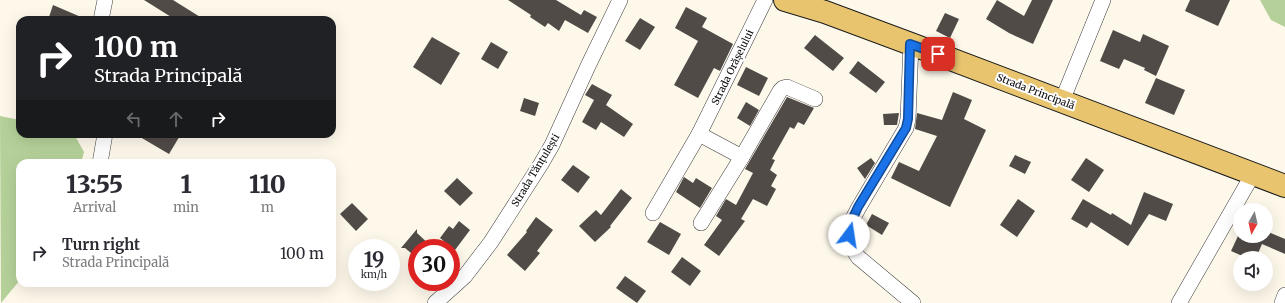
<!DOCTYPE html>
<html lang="en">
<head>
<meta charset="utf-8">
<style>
  body { margin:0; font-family:Merriweather,serif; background:#f7f7f7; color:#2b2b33; height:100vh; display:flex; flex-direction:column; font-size:15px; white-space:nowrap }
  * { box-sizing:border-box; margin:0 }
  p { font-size:13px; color:#7c7c81 }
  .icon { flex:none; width:22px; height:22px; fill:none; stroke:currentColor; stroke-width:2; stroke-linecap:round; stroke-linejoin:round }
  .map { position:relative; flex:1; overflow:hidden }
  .details { position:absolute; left:16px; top:159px; width:320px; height:128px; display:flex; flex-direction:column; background:#fff; border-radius:12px; box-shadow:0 4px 16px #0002 }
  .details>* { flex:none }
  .top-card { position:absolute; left:16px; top:16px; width:320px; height:122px; border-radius:12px; box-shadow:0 4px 16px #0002; background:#202124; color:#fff; overflow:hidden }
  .needle { width:26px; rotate:188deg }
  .fabs { position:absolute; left:1233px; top:203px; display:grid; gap:8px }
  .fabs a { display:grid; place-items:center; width:40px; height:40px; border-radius:50%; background:#fff; box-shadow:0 4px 16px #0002; font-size:20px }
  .speed { position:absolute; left:348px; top:239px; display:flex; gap:8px; font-size:20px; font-weight:700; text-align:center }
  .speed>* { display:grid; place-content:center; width:52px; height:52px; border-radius:50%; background:#fff; box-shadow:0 4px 16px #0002; line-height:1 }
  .speed small { font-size:10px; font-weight:400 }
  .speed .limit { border:6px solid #d22; background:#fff; color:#111 }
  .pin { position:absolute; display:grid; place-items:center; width:34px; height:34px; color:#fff; margin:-17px; border-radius:8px; box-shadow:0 2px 6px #0006 }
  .me { position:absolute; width:44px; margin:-22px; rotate:14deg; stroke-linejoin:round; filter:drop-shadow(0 0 3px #0008) }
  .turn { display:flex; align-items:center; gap:14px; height:84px; padding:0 12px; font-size:18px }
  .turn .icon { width:52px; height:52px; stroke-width:2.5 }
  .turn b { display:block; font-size:28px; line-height:34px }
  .lanes { display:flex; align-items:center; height:38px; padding:0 12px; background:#0003; justify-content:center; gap:20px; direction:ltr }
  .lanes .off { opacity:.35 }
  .eta { display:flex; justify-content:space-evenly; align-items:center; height:68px; text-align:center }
  .eta b { font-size:24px; font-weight:800; line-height:28px }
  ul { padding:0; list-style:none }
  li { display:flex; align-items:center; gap:12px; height:52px; padding:0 12px }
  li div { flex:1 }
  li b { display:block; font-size:15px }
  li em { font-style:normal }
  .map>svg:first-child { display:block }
  .forest { fill:#b5d199 }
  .building { fill:#514b48 }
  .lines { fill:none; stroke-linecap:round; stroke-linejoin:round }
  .street-casing { stroke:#3d3d3d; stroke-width:16 }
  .primary-casing { stroke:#1b1b1b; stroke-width:24 }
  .street { stroke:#fff; stroke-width:15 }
  .primary { stroke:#e8c46e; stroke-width:22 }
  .route-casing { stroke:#114b97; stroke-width:10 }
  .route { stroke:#1a73e8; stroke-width:7 }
  .labels { text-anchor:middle; stroke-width:4; stroke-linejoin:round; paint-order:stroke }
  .street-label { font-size:10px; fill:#0a0a0a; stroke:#fff }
</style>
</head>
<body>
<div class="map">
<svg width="1285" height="303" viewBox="0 0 1285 303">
  <rect width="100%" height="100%" fill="#fdf8ea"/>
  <g class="forest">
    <polygon points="1260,0 1285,0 1285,27 1271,20"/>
    <polygon points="0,116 20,120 20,134 74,134 84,152 81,163 20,163 20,280 1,303"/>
  </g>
  <g class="building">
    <polygon points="144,0 173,0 205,20 176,20"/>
    <polygon points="508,0 556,0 581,15 584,10 597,17 588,33 565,20 559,31 548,23 545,27 530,17 531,15"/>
    <polygon points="997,0 1024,16 1032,0 1053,0 1033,44 1009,33 986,19"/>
    <polygon points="1190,0 1230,0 1218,26 1185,11"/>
    <polygon points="53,5 88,20 48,20"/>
    <polygon points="686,7 707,18 702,27 733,44 720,71 714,68 698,98 674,85 698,41 675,28"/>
    <polygon points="945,13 959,19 950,38 936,31"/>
    <polygon points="640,18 655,27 640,50 625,41"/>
    <polygon points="1113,30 1140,42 1143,34 1169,46 1156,76 1144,70 1145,68 1124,59 1119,69 1100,61"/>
    <polygon points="815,35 844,58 833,71 804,48"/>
    <polygon points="432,37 460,53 441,85 413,67"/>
    <polygon points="491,42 508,52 498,69 481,59"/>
    <polygon points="858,61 885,82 876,93 849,73"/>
    <polygon points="746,67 768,78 759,96 737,85"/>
    <polygon points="1156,78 1185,90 1174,115 1145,103"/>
    <polygon points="592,84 612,95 606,105 633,124 624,137 601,122 596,130 582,122 594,100 585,95"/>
    <polygon points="953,92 972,100 964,119 986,130 950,207 891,178 899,162 919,171 937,136 915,129 917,113 942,120"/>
    <polygon points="787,97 814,108 804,125 798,122 794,129 790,127 772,159 775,160 770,170 777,175 771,186 776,189 767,206 753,199 741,219 745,221 719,256 704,245 722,220 716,216 726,199 736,205 753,173 745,169"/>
    <polygon points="524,98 539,103 535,116 520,111"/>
    <polygon points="746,102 759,110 750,126 737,118"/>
    <polygon points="899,113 897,125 884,125 883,114"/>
    <polygon points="135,134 181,134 169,154"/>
    <polygon points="1015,155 1031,162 1025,174 1009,166"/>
    <polygon points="871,158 875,163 865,179 857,168"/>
    <polygon points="1086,158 1104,170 1089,192 1071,180"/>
    <polygon points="573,165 590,177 578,193 561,180"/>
    <polygon points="684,177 693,183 696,178 712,188 700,208 676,192"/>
    <polygon points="457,178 473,193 460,206 444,191"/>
    <polygon points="621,189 632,198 610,226 611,227 595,242 579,226 596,210 601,215"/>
    <polygon points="1144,192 1173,204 1166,221 1149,214 1128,246 1091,222 1087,228 1071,219 1083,199 1111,215 1112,213 1131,225"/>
    <polygon points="1018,199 1035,211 1017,237 1000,225"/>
    <polygon points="352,203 368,219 356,231 340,214"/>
    <polygon points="872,214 889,223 882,235 866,225"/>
    <polygon points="536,217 553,230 537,251 540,253 525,271 507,255 527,232 526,231"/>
    <polygon points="459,221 470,230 455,250 440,238 449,226 453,229"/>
    <polygon points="660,222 681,234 669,255 647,242"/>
    <polygon points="417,229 417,233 433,248 417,248 417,258 405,248 401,248"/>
    <polygon points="1266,231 1285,239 1285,254 1262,244 1256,258 1247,258 1231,251 1238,236 1266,236"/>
    <polygon points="682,257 701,271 690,286 671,272"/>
    <polygon points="625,276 646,291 637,303 616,288"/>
  </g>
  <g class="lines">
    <g class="street-casing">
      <g id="street">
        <polyline points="101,20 105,0"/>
        <polyline points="911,44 908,119 906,128 859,207 851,222 849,235 851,246 858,257 913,303"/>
        <polyline points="1062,101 1103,0"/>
        <polyline points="699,134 742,157"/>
        <polyline points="100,163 105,134"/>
        <polyline points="653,213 699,134 765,0"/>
        <polyline points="701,223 742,157 780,91 783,88 787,87 815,99"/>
        <polyline points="435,303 465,276 491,242 541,164 552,145 588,66 620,0"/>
        <polyline points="1179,303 1253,174"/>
        <polyline points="1282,303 1285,295"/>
      </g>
    </g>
    <g class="primary-casing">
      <polyline id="primary" points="785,0 825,12 911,44 1285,186"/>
    </g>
    <use href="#street" class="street"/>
    <use href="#primary" class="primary"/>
  </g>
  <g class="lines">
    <g class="route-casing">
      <polyline id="route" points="849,235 851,222 858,207 906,128 908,119 910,44 938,54"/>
    </g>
    <use href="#route" class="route"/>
  </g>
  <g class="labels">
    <g class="street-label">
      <text transform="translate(732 67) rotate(-64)" y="4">Strada Orășelului</text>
      <text transform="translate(1036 91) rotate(21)" y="4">Strada Principală</text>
      <text transform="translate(535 170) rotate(-59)" y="4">Strada Tănțulești</text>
    </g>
  </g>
</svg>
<div class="fabs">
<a><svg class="needle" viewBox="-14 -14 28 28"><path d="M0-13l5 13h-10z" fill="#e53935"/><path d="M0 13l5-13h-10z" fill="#7c7c81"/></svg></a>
<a><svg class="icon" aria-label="sound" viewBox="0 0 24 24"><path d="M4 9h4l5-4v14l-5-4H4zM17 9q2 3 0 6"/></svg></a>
</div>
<div class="speed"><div>19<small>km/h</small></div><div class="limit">30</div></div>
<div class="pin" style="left:938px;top:54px;background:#d93025"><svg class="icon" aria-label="arrive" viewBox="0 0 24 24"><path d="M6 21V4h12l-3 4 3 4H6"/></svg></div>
<svg class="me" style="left:849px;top:235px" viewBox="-20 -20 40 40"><circle r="19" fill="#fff"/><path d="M0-13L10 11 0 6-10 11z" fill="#1a73e8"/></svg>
<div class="top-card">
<div class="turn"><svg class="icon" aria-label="right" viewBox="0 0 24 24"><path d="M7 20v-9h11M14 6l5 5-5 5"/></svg><div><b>100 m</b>Strada Principală</div></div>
<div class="lanes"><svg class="icon off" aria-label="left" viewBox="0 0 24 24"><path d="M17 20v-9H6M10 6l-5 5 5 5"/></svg><svg class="icon off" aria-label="ahead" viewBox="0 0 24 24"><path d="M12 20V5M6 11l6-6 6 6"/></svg><svg class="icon" aria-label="right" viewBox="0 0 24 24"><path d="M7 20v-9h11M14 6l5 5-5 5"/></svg></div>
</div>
<section class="details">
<div class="eta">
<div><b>13:55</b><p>Arrival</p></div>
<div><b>1</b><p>min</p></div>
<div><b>110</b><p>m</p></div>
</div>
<ul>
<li><svg class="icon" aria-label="right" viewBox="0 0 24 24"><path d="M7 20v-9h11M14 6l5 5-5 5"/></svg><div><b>Turn right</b><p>Strada Principală</p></div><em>100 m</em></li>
</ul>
</section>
</div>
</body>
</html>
